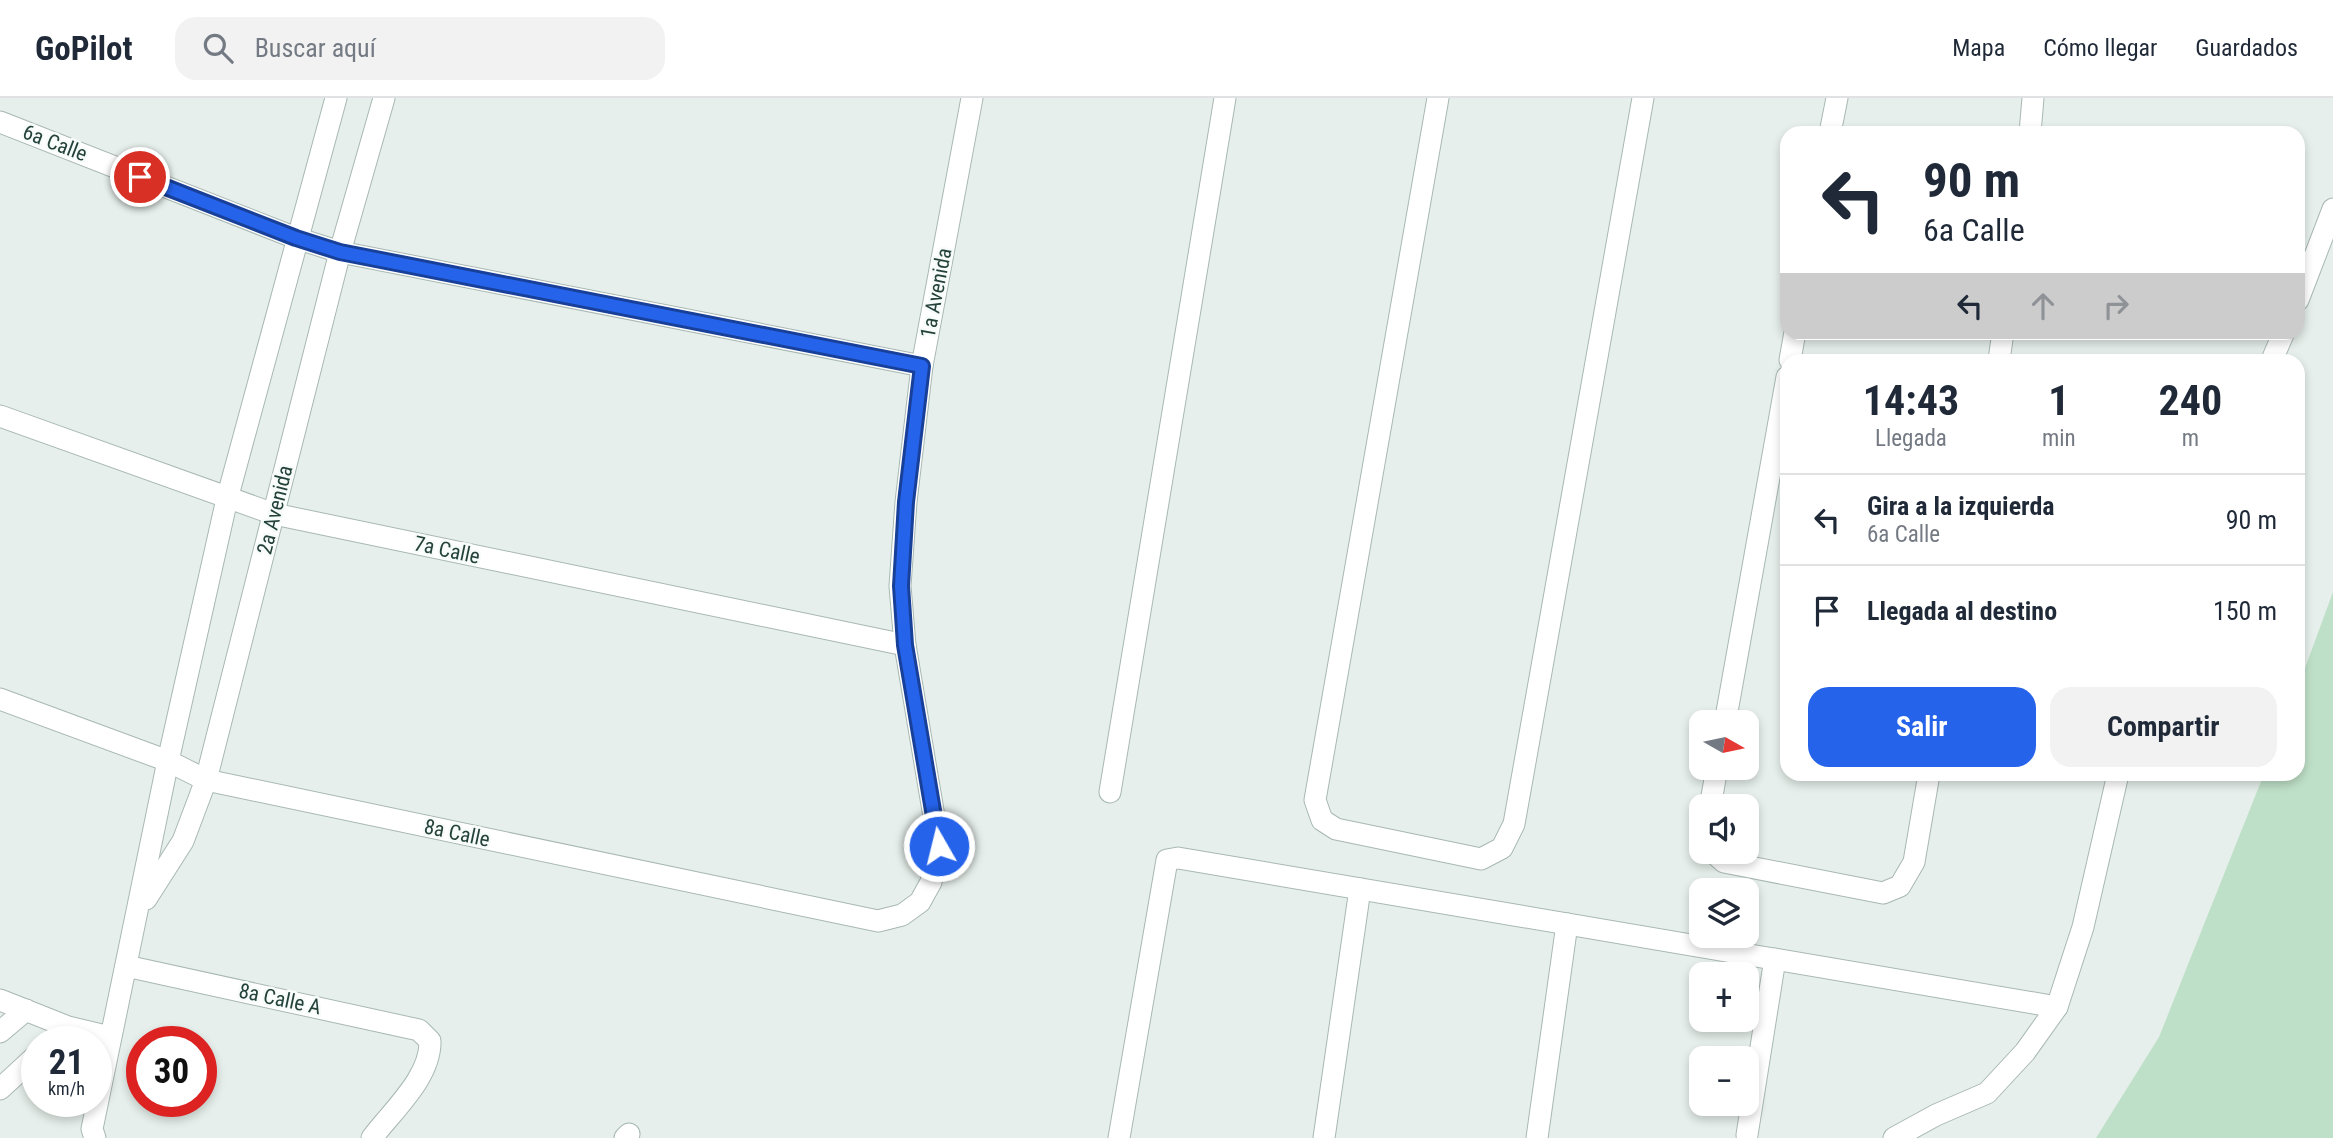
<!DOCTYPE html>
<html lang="es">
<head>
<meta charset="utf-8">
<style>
  body { margin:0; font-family:"Roboto Condensed",sans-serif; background:#f2f2f3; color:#1f2937; height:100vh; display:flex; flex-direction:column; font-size:26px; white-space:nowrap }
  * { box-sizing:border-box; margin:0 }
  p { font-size:23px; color:#747a83 }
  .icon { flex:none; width:38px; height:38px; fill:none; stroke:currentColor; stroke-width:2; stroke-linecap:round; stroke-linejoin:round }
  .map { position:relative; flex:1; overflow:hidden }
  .panel { position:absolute; left:1780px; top:256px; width:525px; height:427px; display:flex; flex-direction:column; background:#fff; border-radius:21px; box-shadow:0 4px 10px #0003 }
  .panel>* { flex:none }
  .hud { position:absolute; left:1780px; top:28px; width:525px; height:214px; border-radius:21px; box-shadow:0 4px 10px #0003; background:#fff; color:#1f2937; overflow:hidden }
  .needle { width:46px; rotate:99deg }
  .buttons { position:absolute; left:1689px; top:612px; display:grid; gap:14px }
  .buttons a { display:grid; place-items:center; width:70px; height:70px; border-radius:14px; background:#fff; box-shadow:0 4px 10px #0003; font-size:35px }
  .speed { position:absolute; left:21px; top:928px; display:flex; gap:14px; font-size:35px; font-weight:700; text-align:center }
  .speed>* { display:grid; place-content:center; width:91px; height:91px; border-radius:50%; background:#fff; box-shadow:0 4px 10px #0003; line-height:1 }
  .speed small { font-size:18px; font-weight:400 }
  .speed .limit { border:10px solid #d22; background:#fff; color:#111 }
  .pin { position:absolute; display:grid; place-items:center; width:60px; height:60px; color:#fff; margin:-30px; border:4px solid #fff; border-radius:50%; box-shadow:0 2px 7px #0007 }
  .me { position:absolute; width:77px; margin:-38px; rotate:352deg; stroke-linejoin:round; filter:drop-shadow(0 0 5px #0008) }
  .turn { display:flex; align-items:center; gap:24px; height:147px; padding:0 28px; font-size:32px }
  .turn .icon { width:91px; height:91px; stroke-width:2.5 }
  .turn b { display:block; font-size:49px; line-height:60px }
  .lanes { display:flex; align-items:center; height:66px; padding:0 28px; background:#0003; justify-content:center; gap:35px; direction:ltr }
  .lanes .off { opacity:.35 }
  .eta { display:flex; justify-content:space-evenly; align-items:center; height:119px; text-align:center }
  .eta b { font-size:42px; font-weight:700; line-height:49px }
  .action { display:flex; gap:14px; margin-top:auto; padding:14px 28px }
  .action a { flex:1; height:80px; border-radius:21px; background:#2563eb; color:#fff; font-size:28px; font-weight:700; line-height:80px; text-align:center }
  .action a+a { background:#f2f2f3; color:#1f2937 }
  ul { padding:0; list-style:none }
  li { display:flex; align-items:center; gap:21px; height:91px; padding:0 28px; border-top:2px solid #e0e1e3 }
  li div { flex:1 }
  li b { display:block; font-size:26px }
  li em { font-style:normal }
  header { display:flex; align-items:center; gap:42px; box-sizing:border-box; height:98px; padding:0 35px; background:#fff; border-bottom:2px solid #e0e1e3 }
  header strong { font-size:33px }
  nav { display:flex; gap:38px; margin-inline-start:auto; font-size:24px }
  .search { width:490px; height:63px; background:#f2f2f3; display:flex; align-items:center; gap:18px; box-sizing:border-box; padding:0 24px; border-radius:21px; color:#747a83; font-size:26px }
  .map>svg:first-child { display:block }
  .green { fill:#bfe0c8 }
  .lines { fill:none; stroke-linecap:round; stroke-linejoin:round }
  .minor-casing { stroke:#a8b8b2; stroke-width:23 }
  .tertiary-casing { stroke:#a8b8b2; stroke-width:23 }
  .minor { stroke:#fff; stroke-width:21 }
  .tertiary { stroke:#fff; stroke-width:21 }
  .route-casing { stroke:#184099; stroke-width:18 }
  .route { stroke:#2563eb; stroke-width:12 }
  .labels { text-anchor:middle; stroke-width:5; stroke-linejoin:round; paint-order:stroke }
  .street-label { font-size:21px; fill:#24423a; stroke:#f7fbf9 }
</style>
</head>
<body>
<header>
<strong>GoPilot</strong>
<div class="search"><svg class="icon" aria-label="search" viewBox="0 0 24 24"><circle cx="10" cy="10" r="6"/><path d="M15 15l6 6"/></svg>Buscar aquí</div>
<nav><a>Mapa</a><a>Cómo llegar</a><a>Guardados</a></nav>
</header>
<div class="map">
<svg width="2333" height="1040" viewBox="0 0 2333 1040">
  <rect width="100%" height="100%" fill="#e6efeb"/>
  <polygon class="green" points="2333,494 2333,1040 2096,1040 2159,939 2264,676 2298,676 2298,589"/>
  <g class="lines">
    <g class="minor-casing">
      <g id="minor">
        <polyline points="1438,0 1315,702 1322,722 1336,731 1481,761 1502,750 1514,726 1643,0"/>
        <polyline points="0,24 296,140 340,154 922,268"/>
        <polyline points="1830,35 1837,0"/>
        <polyline points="2030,35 2033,0"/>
        <polyline points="2298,202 2333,111"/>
        <polyline points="1790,262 1795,234"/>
        <polyline points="1999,262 2003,234"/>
        <polyline points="2272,262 2284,234"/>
        <polyline points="0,318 274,416 905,547"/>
        <polyline points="0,601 168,663 206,682 878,823 902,817 920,804 931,784 939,748 905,547 900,488 906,404 922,268 972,0"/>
        <polyline points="1725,625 1787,279"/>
        <polyline points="1110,694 1225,0"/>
        <polyline points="1710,709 1717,670"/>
        <polyline points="1713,754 1724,764 1883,795 1900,788 1914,764 1929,676"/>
        <path d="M126 868 419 932 430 943C431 979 393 1012 372 1040"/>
        <polyline points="0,902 68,929 110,939"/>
        <polyline points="0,934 26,912"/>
        <polyline points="0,991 37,957"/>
        <polyline points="1747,1037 1775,861"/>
        <polyline points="625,1040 629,1036"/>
        <polyline points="1119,1040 1167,762 1178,760 2057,909"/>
        <polyline points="1324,1040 1360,791"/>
        <polyline points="1537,1040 1567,826"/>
        <polyline points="1894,1040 1936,1017 1987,995 2025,954 2057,909 2083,829 2118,676"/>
      </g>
    </g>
    <g class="tertiary-casing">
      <g id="tertiary">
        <polyline points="146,801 183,743 206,682 340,154 384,0"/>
        <polyline points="95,1040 92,1031 168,663 227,401 336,0"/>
      </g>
    </g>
    <use href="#minor" class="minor"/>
    <use href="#tertiary" class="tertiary"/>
  </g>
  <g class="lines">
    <g class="route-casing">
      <polyline id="route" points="140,79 296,140 340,154 922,268 906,404 901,488 905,547 939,748"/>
    </g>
    <use href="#route" class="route"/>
  </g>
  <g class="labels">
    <g class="street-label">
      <text transform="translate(55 45) rotate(21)" y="7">6a Calle</text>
      <text transform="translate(936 195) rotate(-79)" y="7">1a Avenida</text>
      <text transform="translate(275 412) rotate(-76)" y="7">2a Avenida</text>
      <text transform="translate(447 452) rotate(12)" y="7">7a Calle</text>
      <text transform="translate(457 735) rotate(12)" y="7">8a Calle</text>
      <text transform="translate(280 901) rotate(12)" y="7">8a Calle A</text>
    </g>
  </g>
</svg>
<div class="buttons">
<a><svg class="needle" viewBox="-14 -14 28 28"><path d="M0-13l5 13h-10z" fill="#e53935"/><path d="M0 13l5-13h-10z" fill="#747a83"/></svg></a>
<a><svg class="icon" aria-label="sound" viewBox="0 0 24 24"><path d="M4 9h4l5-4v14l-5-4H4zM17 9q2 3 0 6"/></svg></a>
<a><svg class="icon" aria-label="layers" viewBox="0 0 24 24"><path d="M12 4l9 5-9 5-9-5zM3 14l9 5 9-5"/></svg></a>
<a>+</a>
<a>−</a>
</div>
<div class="speed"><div>21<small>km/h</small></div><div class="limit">30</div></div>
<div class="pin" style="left:140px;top:79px;background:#d93025"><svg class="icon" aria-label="arrive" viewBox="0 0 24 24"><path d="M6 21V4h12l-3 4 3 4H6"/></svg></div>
<svg class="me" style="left:939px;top:748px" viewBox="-20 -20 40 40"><circle r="17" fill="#2563eb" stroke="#fff" stroke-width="3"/><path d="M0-11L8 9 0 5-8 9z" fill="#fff"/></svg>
<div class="hud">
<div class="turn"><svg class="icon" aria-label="left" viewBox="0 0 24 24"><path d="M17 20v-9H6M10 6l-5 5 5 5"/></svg><div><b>90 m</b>6a Calle</div></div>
<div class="lanes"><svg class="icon" aria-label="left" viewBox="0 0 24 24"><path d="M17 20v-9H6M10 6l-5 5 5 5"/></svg><svg class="icon off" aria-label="ahead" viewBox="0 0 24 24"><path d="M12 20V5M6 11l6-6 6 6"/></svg><svg class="icon off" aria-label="right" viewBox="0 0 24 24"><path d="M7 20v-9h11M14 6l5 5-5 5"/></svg></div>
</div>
<section class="panel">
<div class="eta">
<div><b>14:43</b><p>Llegada</p></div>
<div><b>1</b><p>min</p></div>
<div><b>240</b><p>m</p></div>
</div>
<ul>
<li><svg class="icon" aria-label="left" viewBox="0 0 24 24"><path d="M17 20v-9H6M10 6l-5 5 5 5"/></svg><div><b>Gira a la izquierda</b><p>6a Calle</p></div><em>90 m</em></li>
<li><svg class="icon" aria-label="arrive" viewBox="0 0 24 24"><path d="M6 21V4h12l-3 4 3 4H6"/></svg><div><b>Llegada al destino</b></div><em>150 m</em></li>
</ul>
<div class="action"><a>Salir</a><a>Compartir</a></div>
</section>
</div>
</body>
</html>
